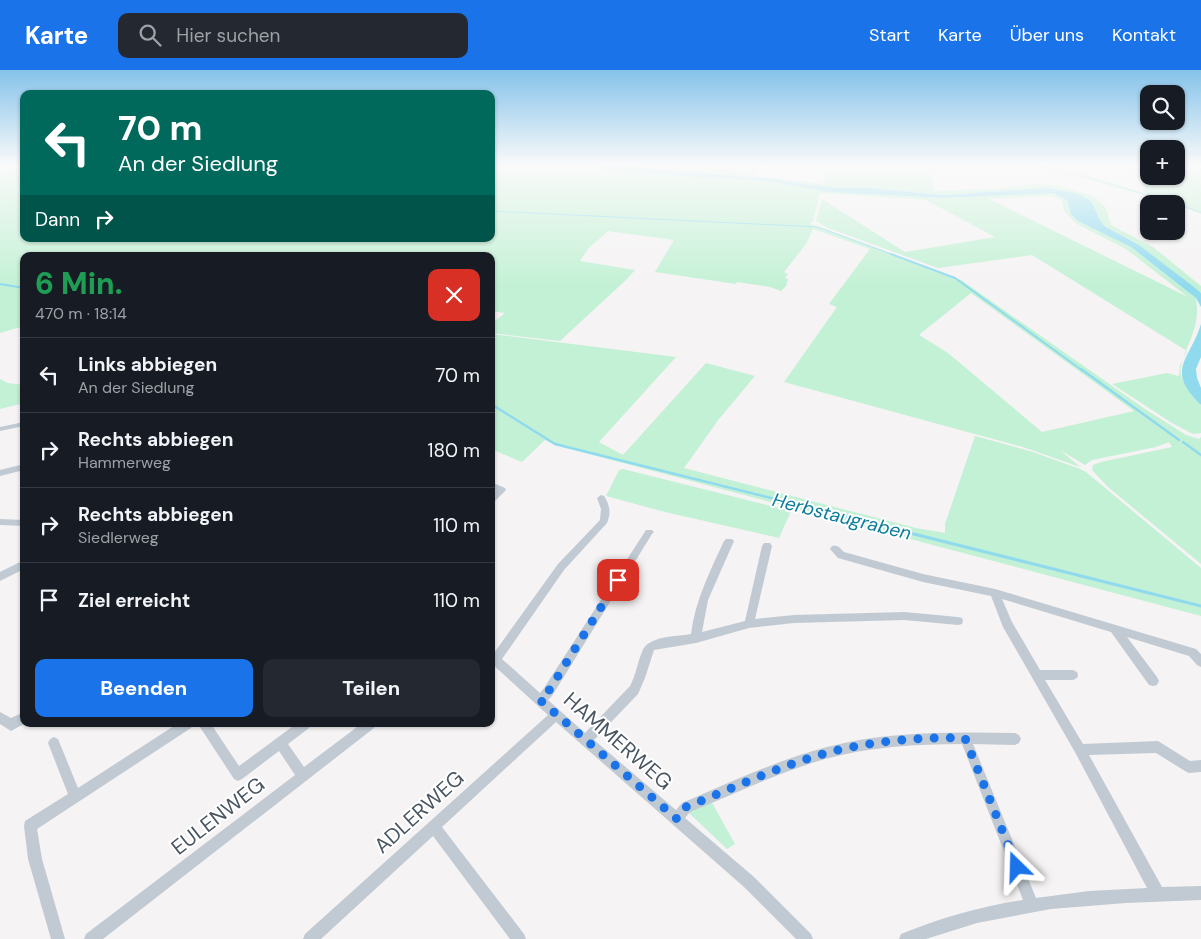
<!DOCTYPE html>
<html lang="de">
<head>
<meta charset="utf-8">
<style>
  body { margin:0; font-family:"DM Sans",sans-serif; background:#242831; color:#f1f3f6; height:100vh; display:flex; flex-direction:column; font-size:19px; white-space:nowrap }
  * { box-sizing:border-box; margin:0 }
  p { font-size:16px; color:#9ea1a6 }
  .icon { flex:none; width:28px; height:28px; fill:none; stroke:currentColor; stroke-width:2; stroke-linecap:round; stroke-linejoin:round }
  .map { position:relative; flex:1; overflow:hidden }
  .details { position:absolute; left:20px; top:182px; width:475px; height:475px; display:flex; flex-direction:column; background:#171b24; border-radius:10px; box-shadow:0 1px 4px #0004 }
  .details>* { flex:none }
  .hud { position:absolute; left:20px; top:20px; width:475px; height:152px; border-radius:10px; box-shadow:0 1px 4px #0004; background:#00695c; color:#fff; overflow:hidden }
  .controls { position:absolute; left:1140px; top:15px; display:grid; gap:10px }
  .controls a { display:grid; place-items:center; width:45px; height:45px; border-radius:10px; background:#171b24; box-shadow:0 1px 4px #0004; font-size:25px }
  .pin { position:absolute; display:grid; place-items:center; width:42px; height:42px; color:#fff; margin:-21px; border-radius:10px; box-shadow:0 2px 8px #0006 }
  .me { position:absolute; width:55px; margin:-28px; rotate:338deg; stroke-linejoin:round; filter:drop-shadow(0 0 4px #0008) }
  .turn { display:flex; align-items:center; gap:18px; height:105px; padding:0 15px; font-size:22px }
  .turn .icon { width:65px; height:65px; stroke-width:2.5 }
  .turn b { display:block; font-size:35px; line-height:42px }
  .then { display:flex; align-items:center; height:48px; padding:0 15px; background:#0003; gap:10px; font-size:19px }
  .round { display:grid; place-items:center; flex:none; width:52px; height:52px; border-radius:10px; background:#242831 }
  .head { display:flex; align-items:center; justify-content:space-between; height:85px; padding:0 15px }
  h1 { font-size:30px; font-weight:800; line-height:38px; color:#1e9e55 }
  .cta { display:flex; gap:10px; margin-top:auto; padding:10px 15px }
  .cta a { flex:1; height:58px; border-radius:10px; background:#1a73e8; color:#fff; font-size:20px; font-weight:800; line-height:58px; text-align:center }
  .cta a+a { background:#242831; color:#f1f3f6 }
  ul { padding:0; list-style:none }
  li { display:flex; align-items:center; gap:15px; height:75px; padding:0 15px; border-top:1px solid #363941 }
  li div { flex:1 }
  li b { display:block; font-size:19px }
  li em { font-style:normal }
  header { display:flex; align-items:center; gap:30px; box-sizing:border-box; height:70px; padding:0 25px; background:#1a73e8; color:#fff }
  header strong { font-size:24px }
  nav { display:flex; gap:28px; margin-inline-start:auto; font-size:18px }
  .search { width:350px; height:45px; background:#242831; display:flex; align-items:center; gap:12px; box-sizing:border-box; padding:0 18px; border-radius:10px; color:#9ea1a6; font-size:19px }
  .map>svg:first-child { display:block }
  .green { fill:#c3f1d5; fill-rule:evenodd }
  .water { fill:#90daee }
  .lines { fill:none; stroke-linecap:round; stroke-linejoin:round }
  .stream-far3 { stroke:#90daee; stroke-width:1 }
  .stream-far2 { stroke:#90daee; stroke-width:2 }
  .stream-far1 { stroke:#90daee; stroke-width:2.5 }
  .stream { stroke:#90daee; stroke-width:3 }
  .street { fill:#c1cad2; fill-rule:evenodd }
  .route { stroke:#1a73e8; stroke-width:9; stroke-dasharray:0 16.2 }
  .labels { text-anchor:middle; stroke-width:4; stroke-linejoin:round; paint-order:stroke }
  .water-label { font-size:19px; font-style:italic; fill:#0c7c9b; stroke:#fff }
  .near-street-label { font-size:21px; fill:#4a5661; stroke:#fff }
</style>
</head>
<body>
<header>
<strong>Karte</strong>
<div class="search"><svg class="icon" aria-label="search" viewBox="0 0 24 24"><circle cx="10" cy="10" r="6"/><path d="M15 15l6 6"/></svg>Hier suchen</div>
<nav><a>Start</a><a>Karte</a><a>Über uns</a><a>Kontakt</a></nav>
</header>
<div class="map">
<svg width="1201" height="869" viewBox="0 0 1201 869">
  <rect width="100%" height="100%" fill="#f5f3f3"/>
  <g class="green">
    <path d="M0 94H24V169H491V94H589L611 100 774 112 827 122 862 124 943 128 1045 122 1060 125 1067 130 1069 139 1078 151 1131 177 1196 228C1201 257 1187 272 1181 296 1177 313 1197 323 1201 336 1201 344 1201 355 1201 363L1193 364 1172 353 1112 314 1167 303 1179 306 1180 295 1187 281 1032 185 938 198 828 158 816 151 822 129 905 182 995 167 926 130 820 123 813 151 810 154 961 210 1145 339 1186 365 1199 369 1201 367V494L1108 417 1092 400 1093 395 1101 392 1172 377 1169 372 1156 377 1092 390 1085 395 1060 380 1080 397 1023 377 784 312 837 237 829 234 870 179 813 159 806 174 784 202 788 204 785 208 788 209 786 216 781 221 770 217 737 212 736 214 655 202 674 170 608 161 588 179 580 191 635 200 627 209 560 271 491 263V254L505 243 491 241V186H24V256L0 263ZM1048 126 1061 129 1065 142 1077 154 1126 179 1188 227 989 129ZM971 223 1134 341 1042 362 948 283 919 265Z"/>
    <polygon points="604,94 756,94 754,106 824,114 825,94 927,94 934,121 1006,118 1035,114 1061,116 1095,127 1106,138 1111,155 1153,177 1201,216 1201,223 1139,175 1101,154 1095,137 1086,128 1045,118 943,125 872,118 826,117 763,108 651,100"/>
    <polygon points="1031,94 1092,108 1144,123 1139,94 1149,94 1149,106 1176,106 1176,94 1201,94 1201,144 1176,134"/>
    <polygon points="491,264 676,287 599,372 623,385 706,293 755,306 719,349 684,398 916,458 945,463 945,454 975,366 1033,382 1080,399 1086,402 1201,498 1201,546 555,375 545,370 522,392 491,379"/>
    <polygon points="0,309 8,313 24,315 24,333 0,339"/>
    <polygon points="623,399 791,441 779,468 665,442 606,426 619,400"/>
    <polygon points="711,731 735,774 727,779 688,742"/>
  </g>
  <g class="water">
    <path d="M589 94 763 108 826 117 872 118 943 125 1045 118C1060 120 1086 122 1094 136 1098 144 1099 152 1106 157L1139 175 1194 217 1201 223V237L1196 228 1131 177 1078 151 1071 144 1067 130 1053 123 943 128 827 122 774 112 656 104 611 100Z"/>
    <path d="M1201 254V287L1196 299 1197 308 1201 318V335C1165 299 1189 292 1201 254Z"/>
  </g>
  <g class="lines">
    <g class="stream-far3">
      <polyline points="1028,94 1092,108 1201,142"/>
      <polyline points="1141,94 1149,125"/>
      <polyline points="491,141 818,157 894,185"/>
    </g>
    <g class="stream-far2">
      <polyline points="891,184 955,208 1083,301"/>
      <polyline points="0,214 24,218"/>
    </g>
    <g class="stream-far1">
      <polyline points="1081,299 1179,370"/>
      <polyline points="491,334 555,374 847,447"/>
      <polyline points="1183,372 1201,385"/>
    </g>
    <polyline class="stream" points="842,446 1201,536"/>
    <g class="street">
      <polygon points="24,352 24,356 0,361 0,357"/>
      <polygon points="24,394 24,400 0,406 0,400"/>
      <polygon points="491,412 505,418 506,420 494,432 491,433 491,425 496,421 491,419"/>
      <path d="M601 425 604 426C610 435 611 443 607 453L564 500 502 589 540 623 544 618 646 460H652L654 462 652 464 552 626 548 630 585 663 630 616C636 605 637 594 642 582 648 565 676 567 691 564 695 531 710 501 724 471L726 469H732L734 471 708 530 702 562 745 551 762 476 764 473H770L772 476 755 549 794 545 904 542 958 547 962 548 963 551 962 554 958 555 904 550 794 553 749 558 696 573 654 580 645 608 638 624 594 670 676 740 682 733C729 713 777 690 827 677 888 661 952 662 1015 663L1019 665 1021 669 1019 673 1015 675 973 674 1036 828 1089 821 1147 818 1076 684 1003 557 991 526 923 512 838 488 830 479 832 476C838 475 840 478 844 482L923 504 995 519 1196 579 1201 584V597L1197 595 1189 586 1127 567 1157 607 1159 611 1157 615 1153 616 1149 615 1111 562 1002 529 1012 552 1040 600H1073L1077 602 1078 605 1077 608 1073 610H1045L1083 674 1158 671 1190 691 1201 690V702L1189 703 1185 701 1156 683 1089 685 1162 817 1201 816V830L1126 833 1051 839 977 853 926 869H899L901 864C940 848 982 836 1023 830L962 674C916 674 869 677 825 689 779 702 735 724 690 742L685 748 754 807 811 864 813 869H796L744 817 556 652 442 757 524 864 526 869H510L433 766 321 869H303L305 864 548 645 491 593V581L494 583 558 494 600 450 601 439 597 428Z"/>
      <polygon points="0,449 24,450 24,456 0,455"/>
      <polygon points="24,490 24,499 0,511 0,502"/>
      <polygon points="0,642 11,648 24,642 24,654 11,661 0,654"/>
      <polygon points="177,654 193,654 191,658 37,759 42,789 65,869 51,869 28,789 24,756 25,751 68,724 48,673 50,669 54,667 58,669 78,718"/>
      <polygon points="198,654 211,654 239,696 296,654 311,654 309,658 288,674 304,697 361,654 376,654 374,658 103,869 84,869 86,864 295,705 279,681 242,709 238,711 234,709"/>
    </g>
  </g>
  <linearGradient id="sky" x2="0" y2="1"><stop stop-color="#85c3ea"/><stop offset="0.44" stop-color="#fafafa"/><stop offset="1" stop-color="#fafafa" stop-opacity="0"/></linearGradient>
  <rect width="1201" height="216" fill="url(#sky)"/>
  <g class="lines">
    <path class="route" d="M618 510 548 622 540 630 677 749 686 737C739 716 791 690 847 678 886 670 925 667 965 668L1017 797"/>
  </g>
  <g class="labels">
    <g class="water-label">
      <text transform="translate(842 446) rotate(14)" y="7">Herbstaugraben</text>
    </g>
    <g class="near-street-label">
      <text transform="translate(618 671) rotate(41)" y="7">HAMMERWEG</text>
      <text transform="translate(419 742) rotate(-42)" y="7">ADLERWEG</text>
      <text transform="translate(218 746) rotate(-38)" y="7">EULENWEG</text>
    </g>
  </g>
</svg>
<div class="controls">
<a><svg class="icon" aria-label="search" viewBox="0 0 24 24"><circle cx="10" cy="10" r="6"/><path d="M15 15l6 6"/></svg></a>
<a>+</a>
<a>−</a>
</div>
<div class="pin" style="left:618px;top:510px;background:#d93025"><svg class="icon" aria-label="arrive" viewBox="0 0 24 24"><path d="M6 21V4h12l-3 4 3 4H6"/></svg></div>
<svg class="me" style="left:1017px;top:797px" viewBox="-20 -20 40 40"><path d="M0-17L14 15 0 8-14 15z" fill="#1a73e8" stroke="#fff" stroke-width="4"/></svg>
<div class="hud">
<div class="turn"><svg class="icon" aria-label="left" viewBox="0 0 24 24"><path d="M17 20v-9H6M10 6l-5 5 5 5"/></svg><div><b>70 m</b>An der Siedlung</div></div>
<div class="then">Dann<svg class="icon" aria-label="right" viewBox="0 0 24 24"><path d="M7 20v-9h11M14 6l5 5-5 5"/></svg></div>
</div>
<section class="details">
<div class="head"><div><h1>6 Min.</h1><p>470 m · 18:14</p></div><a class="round" style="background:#d93025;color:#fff"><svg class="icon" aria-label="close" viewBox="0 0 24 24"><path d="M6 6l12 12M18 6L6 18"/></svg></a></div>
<ul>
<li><svg class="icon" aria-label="left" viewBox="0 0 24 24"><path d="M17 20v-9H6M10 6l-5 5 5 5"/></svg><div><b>Links abbiegen</b><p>An der Siedlung</p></div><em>70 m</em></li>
<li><svg class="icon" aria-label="right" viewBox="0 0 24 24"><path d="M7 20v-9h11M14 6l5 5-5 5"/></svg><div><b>Rechts abbiegen</b><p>Hammerweg</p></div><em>180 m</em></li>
<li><svg class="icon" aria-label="right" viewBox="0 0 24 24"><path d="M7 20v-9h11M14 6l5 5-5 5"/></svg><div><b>Rechts abbiegen</b><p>Siedlerweg</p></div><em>110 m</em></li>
<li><svg class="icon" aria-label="arrive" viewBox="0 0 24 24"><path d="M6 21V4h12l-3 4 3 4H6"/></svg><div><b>Ziel erreicht</b></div><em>110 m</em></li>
</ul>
<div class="cta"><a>Beenden</a><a>Teilen</a></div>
</section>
</div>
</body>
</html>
